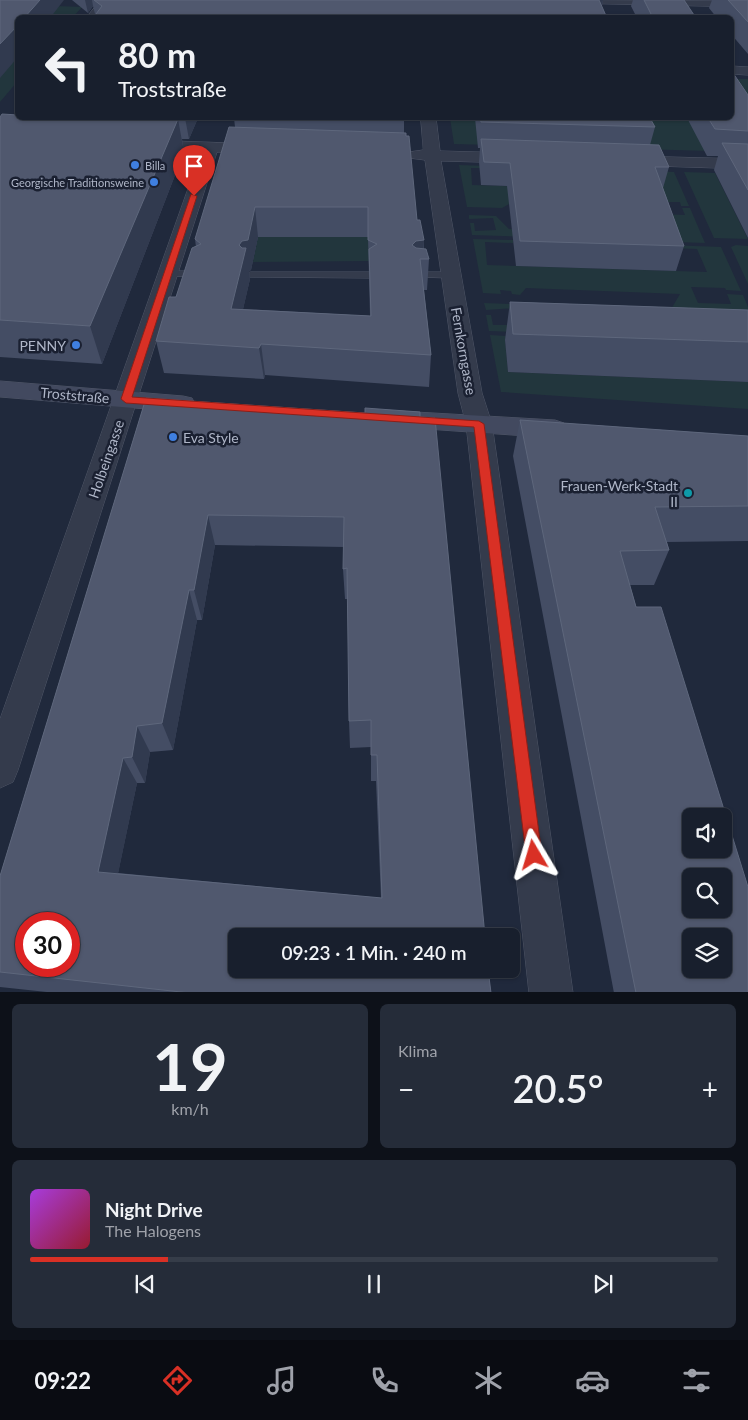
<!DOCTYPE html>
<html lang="de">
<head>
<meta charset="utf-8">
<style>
  :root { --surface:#181f2d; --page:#252c39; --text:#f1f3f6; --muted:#9fa2aa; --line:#363d49; --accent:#d93025 }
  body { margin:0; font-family:Lato,sans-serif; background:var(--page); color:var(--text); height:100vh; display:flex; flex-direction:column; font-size:19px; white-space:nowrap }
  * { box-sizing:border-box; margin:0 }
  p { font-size:16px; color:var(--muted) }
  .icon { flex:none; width:28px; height:28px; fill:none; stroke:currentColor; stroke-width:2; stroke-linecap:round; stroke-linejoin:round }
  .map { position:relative; height:992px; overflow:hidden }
  .drawer { display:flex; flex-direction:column; gap:12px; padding:12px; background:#0d1119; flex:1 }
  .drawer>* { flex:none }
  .top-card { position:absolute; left:15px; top:15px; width:719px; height:105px; border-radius:8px; box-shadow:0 1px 4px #0004,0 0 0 1px var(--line); background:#181f2d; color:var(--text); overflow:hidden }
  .controls { position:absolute; left:682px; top:808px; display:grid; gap:10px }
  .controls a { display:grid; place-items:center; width:50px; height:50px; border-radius:8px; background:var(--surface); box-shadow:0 1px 4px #0004,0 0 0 1px var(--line); font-size:25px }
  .speed { position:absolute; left:15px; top:912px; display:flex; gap:10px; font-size:25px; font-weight:700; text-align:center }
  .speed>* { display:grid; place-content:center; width:65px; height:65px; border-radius:50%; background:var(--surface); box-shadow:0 1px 4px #0004,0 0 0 1px var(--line); line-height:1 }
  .speed .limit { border:8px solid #d22; background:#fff; color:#111 }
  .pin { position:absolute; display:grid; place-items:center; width:42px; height:42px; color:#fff; margin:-51px -21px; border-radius:50% 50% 50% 0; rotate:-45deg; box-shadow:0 0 5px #0007 }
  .pin .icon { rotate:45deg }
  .me { position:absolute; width:55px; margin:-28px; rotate:353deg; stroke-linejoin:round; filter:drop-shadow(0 0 4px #0008) }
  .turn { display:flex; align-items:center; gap:18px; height:105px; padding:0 20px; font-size:22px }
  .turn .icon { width:65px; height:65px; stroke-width:2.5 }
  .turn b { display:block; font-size:35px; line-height:42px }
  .big { font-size:38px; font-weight:600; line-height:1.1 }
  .drawer .tile { flex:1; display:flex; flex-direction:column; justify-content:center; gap:8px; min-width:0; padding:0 18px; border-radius:8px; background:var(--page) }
  .drawer .dial { align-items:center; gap:0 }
  .dial b { font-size:65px; line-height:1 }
  .song { display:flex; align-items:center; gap:15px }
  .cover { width:60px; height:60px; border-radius:8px; background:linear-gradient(135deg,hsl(280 70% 55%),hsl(350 70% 35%)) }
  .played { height:5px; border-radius:2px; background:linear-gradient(90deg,var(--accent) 20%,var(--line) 20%) }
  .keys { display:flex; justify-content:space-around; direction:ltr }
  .heat { display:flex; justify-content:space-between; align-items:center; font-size:28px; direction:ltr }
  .drawer .tiles { flex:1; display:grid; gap:12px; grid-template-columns:1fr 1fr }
  .tile:last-child { grid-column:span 2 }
  .trip { position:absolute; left:228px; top:928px; width:292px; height:50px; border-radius:8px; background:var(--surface); box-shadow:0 1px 4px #0004,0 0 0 1px var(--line); font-weight:600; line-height:50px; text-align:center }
  .menu { display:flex; height:80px; justify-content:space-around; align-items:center; background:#0a0c12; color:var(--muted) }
  .menu .icon { width:35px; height:35px }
  .menu .selected { color:var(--accent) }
  .menu b { font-size:22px; color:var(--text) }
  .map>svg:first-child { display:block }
  .green { fill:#22363d }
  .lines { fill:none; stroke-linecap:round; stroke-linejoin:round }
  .lane-casing { stroke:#4f5667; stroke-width:1 }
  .street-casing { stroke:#4f5667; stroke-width:1 }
  .secondary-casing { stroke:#4f5667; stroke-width:1 }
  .lane { fill:#343b4c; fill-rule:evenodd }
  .street { fill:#343b4c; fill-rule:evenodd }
  .secondary { fill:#42495f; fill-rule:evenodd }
  .wall { fill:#444d64; fill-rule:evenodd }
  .shaded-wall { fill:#313a4f }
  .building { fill:#50586e; stroke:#5e677c; fill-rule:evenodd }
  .route { fill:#d93025; stroke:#8d1f18 }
  .shop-dot { fill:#3f7fe0; stroke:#1a2031; stroke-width:2 }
  .culture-dot { fill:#0f9aa8; stroke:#1a2031; stroke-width:2 }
  .labels { text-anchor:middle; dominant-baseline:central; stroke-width:5; stroke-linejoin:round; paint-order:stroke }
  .far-poi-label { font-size:11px; fill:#afb6c8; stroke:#1a2031; text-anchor:start }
  .poi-label { font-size:14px; fill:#afb6c8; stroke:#1a2031; text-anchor:end }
  .street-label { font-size:14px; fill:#afb6c8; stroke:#1a2031 }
</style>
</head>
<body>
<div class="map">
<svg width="748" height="993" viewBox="0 0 748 993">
  <rect width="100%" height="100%" fill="#20293c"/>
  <path class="green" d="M55,6L82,7L73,17L18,18L17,82L0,102V12Z
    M731,79H748V152L454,144L450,118H731Z
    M459,165L488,166V168H471L472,185L662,191L629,170L674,172L689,206H681L680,202H652L658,214L685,215L682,208H690L705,243L472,235L470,223H474L475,231L496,230L493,218L469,219V215L496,216L509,229L648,233L511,203L502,208L467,207Z
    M684,172L715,173L748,239L714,238Z
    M270,177L301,237H369V261L253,262Z
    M473,239L513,240V243L485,242L487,265L707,272L697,249L668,248L667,245L721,247L741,291L726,290L725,288L691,287L698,303L731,304L727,294L743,295L748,307V341L489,331L486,315H491L493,325H518L514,308L486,310L484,303L670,311L680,294L526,288L520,295L512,294L511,291L500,290L501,294L483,293Z
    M736,245L748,246V284L731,247Z
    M490,335L537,338L505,340L508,372L748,382V409L501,392Z"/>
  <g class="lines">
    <defs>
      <path id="lane" d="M168,271H199L205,274L199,277L164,276L162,274L164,272Z
        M251,272H369L375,275L369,278L247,277L245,275L247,273Z
        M419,272H451L457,275L451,278L415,277L413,275L415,273Z"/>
      <path id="street" d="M101,0H113L99,18H86Z
        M561,0L748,1V7L567,3Z
        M731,66L748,67V75L731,74Z
        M421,118H436L440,151L517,153L523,154L525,158L523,162L517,163L441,161L482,393L492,424L573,993H529L466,424L458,393L425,160L409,158L407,155L409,152L423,150Z
        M145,140L259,144L265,146L267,149L265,152L259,154L217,152L18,770L13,782L0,788V719L201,152L139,148L137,145L139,142Z
        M630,156L748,159V169L624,165L622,161L624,157Z"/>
      <path id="secondary" d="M0,381L183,396L192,398L195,404L192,410L183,412L0,397Z
        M398,411L555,420L564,423L568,429L564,435L555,438L398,427L389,425L386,419L389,413Z"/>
    </defs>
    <use href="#lane" class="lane-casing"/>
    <use href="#street" class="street-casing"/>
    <use href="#secondary" class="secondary-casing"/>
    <use href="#lane" class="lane"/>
    <use href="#street" class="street"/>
    <use href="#secondary" class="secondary"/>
  </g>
  <path class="wall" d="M72,0H603L602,6L95,14L93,6L88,13Z
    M633,0H644L696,18H637L631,6Z
    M712,0H748V54L731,34V18H717L709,8Z
    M748,95V238L714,170L718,156H707L687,118H731Z
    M0,117L18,118H198L189,139H182L184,152L102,364L0,357Z
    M234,118H404V133L417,220L424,240V249L429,259L427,290H424L431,355L429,387L265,375L264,379L164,373L156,341L176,297L196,247L195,239L235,127ZM258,237H368L370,316L243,309L250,279L249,271L251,270Z
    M475,118H650L655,127L650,145L669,167L663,188L684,246L676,271L516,266L507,186L481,185L479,162L480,148H478Z
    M510,302L748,310V382L508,372L505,340Z
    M146,398L420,417L491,993H56L0,987V876ZM215,545L344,547L343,569L345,599H348L349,721L350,748L371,747V781H376L381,898L118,873L137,783H145L150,752L173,750L197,620H202Z
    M520,420L748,436V541L667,542L669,550L654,585H630L748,993H614L513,456Z"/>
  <path class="shaded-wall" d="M40,0H64L50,18H24Z
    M85,0H92L93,6L88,13Z
    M593,0H603L602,6Z
    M18,25V57L0,78V44Z
    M185,118H198L189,139Z
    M178,119L184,152L102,364L90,326Z
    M255,207L258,237L251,270L249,271L250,279L236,340L231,309L239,245L242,241Z
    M424,240L423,259H420L412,245L416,241Z
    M261,344L265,375L264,379L259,348Z
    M208,515L215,545L202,620L194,590Z
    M189,590L197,620L173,750L162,723Z
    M137,726L150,752L145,783L132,757Z
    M123,758L137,783L114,893L98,872Z"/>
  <path class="building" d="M0,0H40L24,18H18V25L0,44Z
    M94,0H599L607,18H93L102,6Z
    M644,0H684L696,18H653Z
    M728,0H748V22Z
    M731,70L748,95V131L715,129L708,118H731Z
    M2,114L18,115V118H120L178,119L90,326L0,320V117Z
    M336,118H404L405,120Z
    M480,118H650L655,127L481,122Z
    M229,127L406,133V136H409L417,220H420L424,240L416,241L412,245L416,248L426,249L429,259H420L431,355L261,344L259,348L156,341L169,297H176L192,248L201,244L195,239ZM255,207H368V240L377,244L369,249L371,316L231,309L246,248H242L239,245L242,241L248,240Z
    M481,139L659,145L669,167H655L684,246L520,241L510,163L484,162Z
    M722,143L748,144V190Z
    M510,302L748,310V342L513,334Z
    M146,398L365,413V408L420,412V417L435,418L485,936H236V969H488L491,993H190L0,972V876ZM208,515L344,517L343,569L347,568L349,721L371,720V755H377L382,898L98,872L123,758L132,757L137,726L162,723L189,590H194ZM26,924H69V966H26Z
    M520,420L748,436V506L655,507L669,550L620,551L636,607H661L748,887V993H636ZM691,816H724V849H691ZM691,876H724V909H691ZM691,936H724V969H691Z"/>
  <path class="route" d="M191,194L197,196L132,397L479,421L484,424L542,855L540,861L534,863L528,861L526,855L474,427L126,403L121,399Z"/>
  <g class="shop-dot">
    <circle cx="135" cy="165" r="5"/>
    <circle cx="154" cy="182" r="5"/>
    <circle cx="76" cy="345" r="5"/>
    <circle cx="173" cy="437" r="5"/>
  </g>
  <circle class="culture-dot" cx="688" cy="493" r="5"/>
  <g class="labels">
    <g class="far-poi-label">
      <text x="145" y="165">Billa</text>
      <text x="144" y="182" text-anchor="end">Georgische Traditionsweine</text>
    </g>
    <g class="poi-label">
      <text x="66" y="345">PENNY</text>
      <text x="183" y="437" text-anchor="start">Eva Style</text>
      <text x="678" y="485">Frauen-Werk-Stadt<tspan x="678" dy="16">II</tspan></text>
    </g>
    <g class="street-label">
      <text transform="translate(464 351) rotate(80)">Fernkorngasse</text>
      <text transform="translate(75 395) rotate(5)">Troststraße</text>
      <text transform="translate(106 459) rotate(-71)">Holbeingasse</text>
    </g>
  </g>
</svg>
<div class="controls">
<a><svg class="icon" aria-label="sound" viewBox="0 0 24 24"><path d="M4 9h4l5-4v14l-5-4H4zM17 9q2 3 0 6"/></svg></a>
<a><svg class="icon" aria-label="search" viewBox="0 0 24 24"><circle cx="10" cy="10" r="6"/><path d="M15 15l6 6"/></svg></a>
<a><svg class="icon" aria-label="layers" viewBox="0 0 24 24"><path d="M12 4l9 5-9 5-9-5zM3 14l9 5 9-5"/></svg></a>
</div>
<div class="speed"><div class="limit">30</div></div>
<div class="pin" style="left:194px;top:196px;background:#d93025"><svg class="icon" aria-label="arrive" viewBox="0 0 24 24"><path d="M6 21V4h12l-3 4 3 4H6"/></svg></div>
<svg class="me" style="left:534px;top:855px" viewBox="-20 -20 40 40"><path d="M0-17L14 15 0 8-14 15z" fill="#d93025" stroke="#fff" stroke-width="4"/></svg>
<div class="trip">09:23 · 1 Min. · 240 m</div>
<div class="top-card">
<div class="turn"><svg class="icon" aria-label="left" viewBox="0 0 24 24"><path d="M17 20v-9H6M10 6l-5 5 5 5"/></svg><div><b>80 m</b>Troststraße</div></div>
</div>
</div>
<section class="drawer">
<div class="tiles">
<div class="tile dial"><b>19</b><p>km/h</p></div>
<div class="tile"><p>Klima</p>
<div class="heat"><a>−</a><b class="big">20.5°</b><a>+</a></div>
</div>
<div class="tile">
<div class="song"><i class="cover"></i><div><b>Night Drive</b><p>The Halogens</p></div></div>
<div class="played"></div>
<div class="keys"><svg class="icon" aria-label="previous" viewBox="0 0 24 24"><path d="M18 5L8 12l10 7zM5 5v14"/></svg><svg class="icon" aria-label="pause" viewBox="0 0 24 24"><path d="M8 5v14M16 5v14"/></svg><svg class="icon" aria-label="next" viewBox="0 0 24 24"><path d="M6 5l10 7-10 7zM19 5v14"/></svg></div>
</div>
</div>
</section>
<nav class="menu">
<b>09:22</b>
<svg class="icon selected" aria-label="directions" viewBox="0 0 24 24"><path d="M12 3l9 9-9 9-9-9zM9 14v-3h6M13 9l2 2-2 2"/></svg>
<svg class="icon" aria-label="music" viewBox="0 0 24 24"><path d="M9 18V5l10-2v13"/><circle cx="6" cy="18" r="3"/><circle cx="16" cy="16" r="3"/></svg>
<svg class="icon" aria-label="phone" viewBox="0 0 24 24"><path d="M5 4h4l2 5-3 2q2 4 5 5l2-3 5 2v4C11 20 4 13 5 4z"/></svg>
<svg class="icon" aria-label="climate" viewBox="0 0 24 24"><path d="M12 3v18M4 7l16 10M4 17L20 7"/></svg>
<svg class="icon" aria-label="car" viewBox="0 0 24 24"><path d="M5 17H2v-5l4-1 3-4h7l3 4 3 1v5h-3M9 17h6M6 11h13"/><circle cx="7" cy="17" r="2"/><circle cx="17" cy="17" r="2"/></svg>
<svg class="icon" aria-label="filters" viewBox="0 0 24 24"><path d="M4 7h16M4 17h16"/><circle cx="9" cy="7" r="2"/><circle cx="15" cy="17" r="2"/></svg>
</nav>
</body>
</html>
